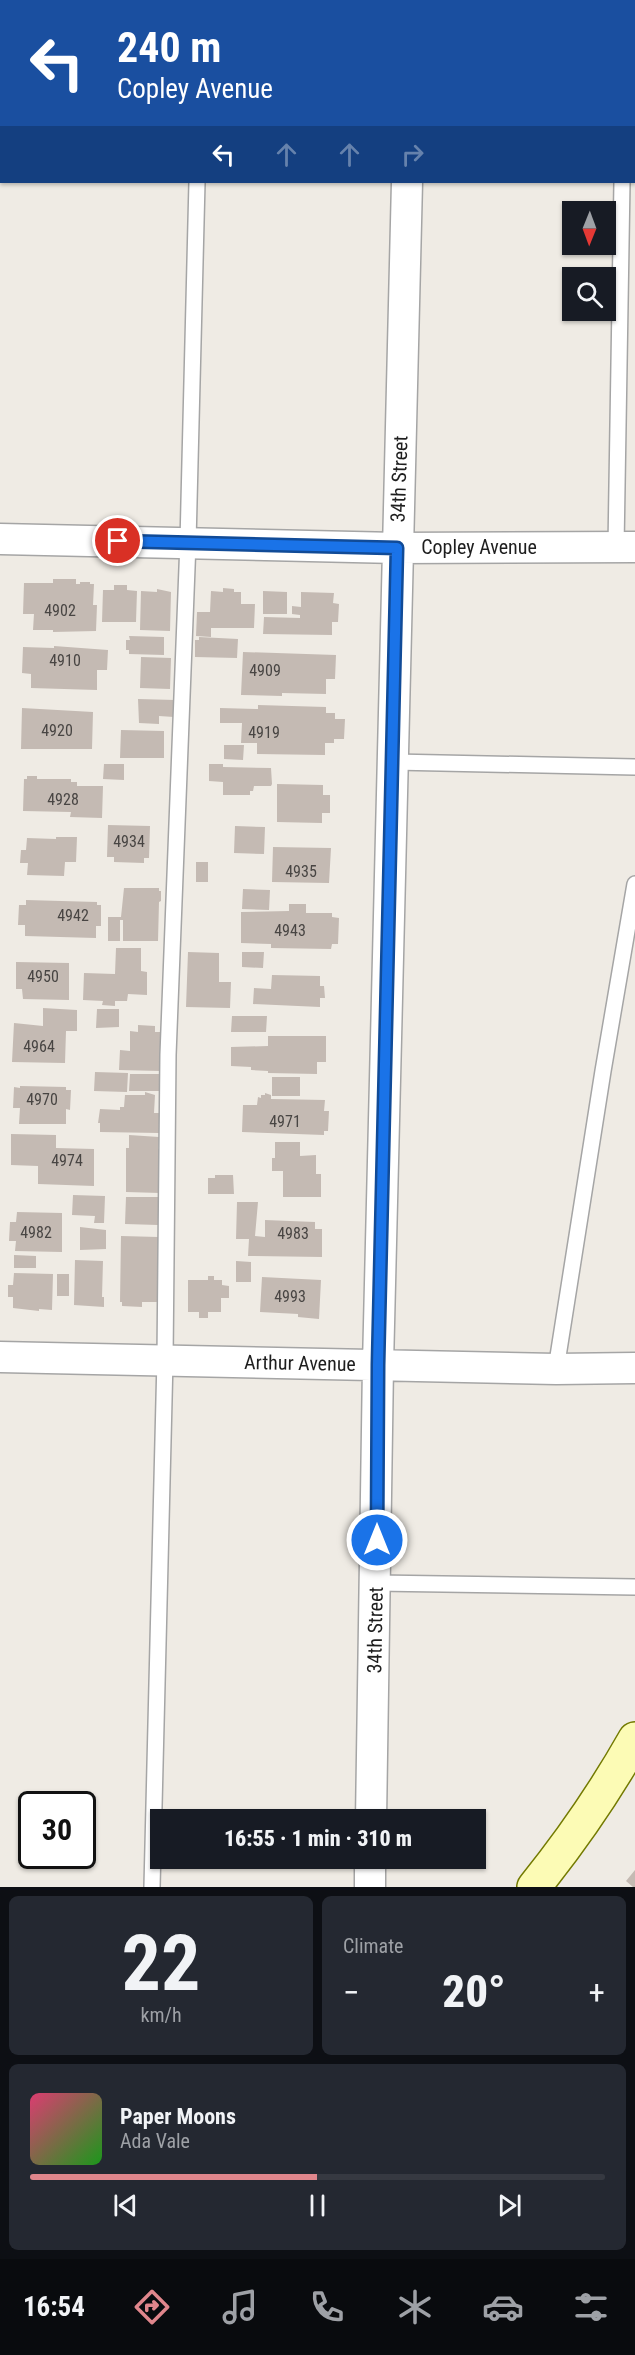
<!DOCTYPE html>
<html lang="en">
<head>
<meta charset="utf-8">
<style>
  :root { --surface:#171b24; --page:#242831; --text:#f1f3f6; --muted:#9ea1a6; --line:#363941; --accent:#e0868c }
  body { margin:0; font-family:"Roboto Condensed",sans-serif; background:var(--page); color:var(--text); height:100vh; display:flex; flex-direction:column; font-size:22px; white-space:nowrap }
  * { box-sizing:border-box; margin:0 }
  p { font-size:20px; color:var(--muted) }
  .icon { flex:none; width:33px; height:33px; fill:none; stroke:currentColor; stroke-width:2; stroke-linecap:round; stroke-linejoin:round }
  .map { position:relative; height:1887px; overflow:hidden }
  .panel { display:flex; flex-direction:column; gap:9px; padding:9px; background:#0d0f14; flex:1 }
  .panel>* { flex:none }
  .banner { position:absolute; left:0px; top:0px; width:636px; height:183px; box-shadow:0 2px 4px #0004; background:#1a4fa0; color:#fff; overflow:hidden }
  .needle { width:39px; rotate:181deg }
  .tools { position:absolute; left:562px; top:201px; display:grid; gap:12px }
  .tools a { display:grid; place-items:center; width:54px; height:54px; border-radius:0px; background:var(--surface); box-shadow:0 2px 4px #0004; font-size:30px }
  .speed { position:absolute; left:18px; top:1791px; display:flex; gap:12px; font-size:30px; font-weight:700; text-align:center }
  .speed>* { display:grid; place-content:center; width:78px; height:78px; border-radius:50%; background:var(--surface); box-shadow:0 2px 4px #0004; line-height:1 }
  .speed .limit { border:3px solid #111; border-radius:9px; background:#fff; color:#111 }
  .pin { position:absolute; display:grid; place-items:center; width:51px; height:51px; color:#fff; margin:-26px; border:3px solid #fff; border-radius:50%; box-shadow:0 2px 6px #0007 }
  .me { position:absolute; width:66px; margin:-33px; rotate:0deg; stroke-linejoin:round; filter:drop-shadow(0 0 4px #0008) }
  .turn { display:flex; align-items:center; gap:21px; height:126px; padding:0 18px; font-size:27px }
  .turn .icon { width:78px; height:78px; stroke-width:2.5 }
  .turn b { display:block; font-size:42px; line-height:51px }
  .lanes { display:flex; align-items:center; height:57px; padding:0 18px; background:#0003; justify-content:center; gap:30px; direction:ltr }
  .lanes .off { opacity:.35 }
  .big { font-size:45px; font-weight:800; line-height:1.1 }
  .panel .tile { flex:1; display:flex; flex-direction:column; justify-content:center; gap:9px; min-width:0; padding:0 21px; border-radius:9px; background:var(--page) }
  .panel .dial { align-items:center; gap:0 }
  .dial b { font-size:78px; line-height:1 }
  .song { display:flex; align-items:center; gap:18px }
  .cover { width:72px; height:72px; border-radius:9px; background:linear-gradient(135deg,hsl(340 70% 55%),hsl(120 70% 35%)) }
  .played { height:6px; border-radius:3px; background:linear-gradient(90deg,var(--accent) 50%,var(--line) 50%) }
  .keys { display:flex; justify-content:space-around; direction:ltr }
  .heat { display:flex; justify-content:space-between; align-items:center; font-size:33px; direction:ltr }
  .panel .tiles { flex:1; display:grid; gap:9px; grid-template-columns:1fr 1fr }
  .tile:last-child { grid-column:span 2 }
  .trip { position:absolute; left:150px; top:1809px; width:336px; height:60px; border-radius:0px; background:var(--surface); box-shadow:0 2px 4px #0004; font-weight:800; line-height:60px; text-align:center }
  .tabs { display:flex; height:96px; justify-content:space-around; align-items:center; background:#090b0e; color:var(--muted) }
  .tabs .icon { width:42px; height:42px }
  .tabs .selected { color:var(--accent) }
  .tabs b { font-size:27px; color:var(--text) }
  .map>svg:first-child { display:block }
  .building { fill:#c4bab3 }
  .lines { fill:none; stroke-linecap:round; stroke-linejoin:round }
  .lane-casing { stroke:#a5a5a5; stroke-width:18 }
  .street-casing { stroke:#a5a5a5; stroke-width:33 }
  .secondary-casing { stroke:#737a01; stroke-width:36 }
  .lane { stroke:#fff; stroke-width:15 }
  .street { stroke:#fff; stroke-width:30 }
  .secondary { stroke:#fcfbb5; stroke-width:33 }
  .route-casing { stroke:#114b97; stroke-width:15 }
  .route { stroke:#1a73e8; stroke-width:10 }
  .labels { text-anchor:middle; dominant-baseline:central; stroke-width:4.5; stroke-linejoin:round; paint-order:stroke }
  .number-label { font-size:16px; fill:#484543 }
  .street-label { font-size:20px; fill:#1e1e1e; stroke:#fff }
</style>
</head>
<body>
<div class="map">
<svg width="635" height="1887" viewBox="0 0 635 1887">
  <rect width="100%" height="100%" fill="#efebe4"/>
  <path class="building" d="M53,579H76V584H80V582H90V584H94L93,605H97L96,631L53,632V630H33L34,614H23L24,583H53Z
    M114,585H127V590L137,591L136,622H102L103,590H114Z
    M223,588L234,589V592H241V604H255L254,628H211V637L196,636L197,612H210L211,591L223,592Z
    M157,589L171,592L170,631L140,630L141,591L157,592Z
    M263,591L287,592V614H263Z
    M301,592L334,593L333,603L339,604L338,622H332V635L263,634L264,617L300,618V615L292,614V606L301,607Z
    M129,636L164,637V655L129,654V650H126V640H130Z
    M199,637L238,639L237,658L195,657V640H199Z
    M54,646L108,650L107,670H97V690L31,688V674L22,673L23,647L54,648Z
    M243,652L336,655L335,679H326V694L282,693V696L241,695Z
    M141,657L171,658L170,689L140,688Z
    M138,699L175,700L174,717L159,716V724L139,723Z
    M258,705L326,707V713H335V719H345L344,739H334V743H325V755L257,754V743H241L242,723H220V708L258,709Z
    M22,708L93,712L92,749H21Z
    M121,730L164,731V758H120Z
    M224,745H244L243,760L224,759Z
    M104,764H124V780L103,779Z
    M209,764H223V767L271,768L272,784L271,786H254L253,791H250V795H223V782L209,781Z
    M27,776H37V779H71V782H77V786H103L102,818L70,817L71,812L23,811L24,779H27Z
    M277,784L323,785V795H330V813H322V823L277,822Z
    M108,825L150,826L149,858H144V863L114,862V857H107Z
    M235,826L265,827L264,854L234,853Z
    M56,837H77L76,862H65L64,876L27,875L28,863H20L21,850H26L27,838L56,839Z
    M273,847L331,848L329,883L272,882Z
    M196,862H208V882H196Z
    M124,888H159V891H161V901L159,902L158,941H123V920H120V941H108V917H121Z
    M243,889L270,890L269,910L242,909Z
    M26,900L97,902V905H101V926H96V938L25,936V925H18L19,905H26Z
    M289,904H306V913H332V917L339,918L338,944H332L331,949L271,948V944L241,943V912L289,911Z
    M116,948H141V971L147,972V995L128,994L127,1001H115V1006L102,1005L103,1001L83,1000L84,973L115,974Z
    M188,952L219,953V982H231L230,1008L186,1007Z
    M242,952H264L263,968L242,967Z
    M16,962L69,963V1000L23,999L22,989H16Z
    M272,975L320,976V986H324L325,998H320V1007L253,1004L254,988L271,989Z
    M43,1008L77,1010V1031H66L65,1063L12,1062L14,1023L43,1026Z
    M97,1009H119V1027L96,1028Z
    M232,1016H267L266,1032H231Z
    M138,1025L155,1026V1032H162L161,1071L119,1070L120,1050L130,1051V1031L138,1032Z
    M268,1036H326V1062H317V1074L268,1073V1071L251,1070V1067L231,1066V1047L268,1046Z
    M95,1072L128,1073L127,1092L94,1091Z
    M130,1074H161V1091H129Z
    M272,1077H300V1096H272Z
    M20,1086L66,1087V1090H71L70,1110L66,1109V1124H19L20,1108H13L14,1087L20,1088Z
    M145,1092L155,1095L154,1113H160L159,1133L100,1132V1123H98L100,1109L120,1110V1107H124L125,1095H145Z
    M265,1093L271,1095V1099L325,1100L324,1111H329L328,1131H324V1135L242,1132L243,1105H257L258,1097L261,1098V1095H265Z
    M11,1134L56,1135V1148L94,1149V1186L38,1184V1166L11,1165Z
    M129,1135L159,1137L158,1149H161L160,1193L126,1192V1148H129Z
    M275,1142H300V1156L316,1155V1174H321V1197H283V1171H272V1158H275Z
    M215,1175H233L234,1194H208V1178H215Z
    M73,1195L105,1196L104,1223H94L95,1216L72,1215Z
    M126,1197H158V1225L125,1224Z
    M237,1202H258L255,1236L265,1237V1220L315,1222V1229H322V1257L248,1256L249,1239H236Z
    M17,1212L62,1213V1252L15,1251L16,1241H9L10,1222H16Z
    M80,1227L106,1230V1249L80,1250Z
    M121,1236L158,1237L157,1302H142V1307L122,1306V1302H120Z
    M14,1255L36,1256V1268H14Z
    M75,1260L103,1261L102,1297H104V1307L74,1305Z
    M236,1261L251,1262V1282H236Z
    M14,1273L53,1274L52,1310L39,1309V1311L13,1308V1297H8V1285H13Z
    M57,1274H69V1296H57Z
    M208,1276H214V1280H222V1285L229,1286V1298H221V1312H208V1318H199V1312H188V1280H208Z
    M262,1277L321,1280L319,1319L298,1317V1314L260,1312Z
    M635,1870V1887H633L626,1881Z"/>
  <g class="lines">
    <defs>
      <path id="lane" d="M203,2V0
        M625,2V0
        M616,547L622,182
        M394,762L635,767
        M556,1369L603,1071L635,884
        M376,1583L635,1587
        M152,1887L165,1359L168,1055L188,542L197,182"/>
      <path id="street" d="M412,2V0
        M0,539L397,548L635,547
        M0,1357L556,1369L635,1368
        M371,1820L378,1365L407,182
        M370,1887V1858"/>
      <path id="secondary" d="M534,1887C572,1840 605,1792 635,1739"/>
    </defs>
    <use href="#lane" class="lane-casing"/>
    <use href="#street" class="street-casing"/>
    <use href="#secondary" class="secondary-casing"/>
    <use href="#lane" class="lane"/>
    <use href="#street" class="street"/>
    <use href="#secondary" class="secondary"/>
  </g>
  <g class="lines">
    <defs>
      <path id="route" d="M118,541L397,548L378,1365L377,1540"/>
    </defs>
    <use href="#route" class="route-casing"/>
    <use href="#route" class="route"/>
  </g>
  <g class="labels">
    <g class="number-label">
      <text x="60" y="610">4902</text>
      <text x="65" y="660">4910</text>
      <text x="265" y="670">4909</text>
      <text x="57" y="730">4920</text>
      <text x="264" y="732">4919</text>
      <text x="63" y="799">4928</text>
      <text x="129" y="841">4934</text>
      <text x="301" y="871">4935</text>
      <text x="73" y="915">4942</text>
      <text x="290" y="930">4943</text>
      <text x="43" y="976">4950</text>
      <text x="39" y="1046">4964</text>
      <text x="42" y="1099">4970</text>
      <text x="285" y="1121">4971</text>
      <text x="67" y="1160">4974</text>
      <text x="36" y="1232">4982</text>
      <text x="293" y="1233">4983</text>
      <text x="290" y="1296">4993</text>
    </g>
    <g class="street-label">
      <text transform="translate(399 479) rotate(-88)">34th Street</text>
      <text x="479" y="547">Copley Avenue</text>
      <text transform="translate(300 1363) rotate(1)">Arthur Avenue</text>
      <text transform="translate(375 1630) rotate(-89)">34th Street</text>
    </g>
  </g>
</svg>
<div class="tools">
<a><svg class="needle" viewBox="-14 -14 28 28"><path d="M0-13l5 13h-10z" fill="#e53935"/><path d="M0 13l5-13h-10z" fill="#9ea1a6"/></svg></a>
<a><svg class="icon" aria-label="search" viewBox="0 0 24 24"><circle cx="10" cy="10" r="6"/><path d="M15 15l6 6"/></svg></a>
</div>
<div class="speed"><div class="limit">30</div></div>
<div class="pin" style="left:118px;top:541px;background:#d93025"><svg class="icon" aria-label="arrive" viewBox="0 0 24 24"><path d="M6 21V4h12l-3 4 3 4H6"/></svg></div>
<svg class="me" style="left:377px;top:1540px" viewBox="-20 -20 40 40"><circle r="17" fill="#1a73e8" stroke="#fff" stroke-width="3"/><path d="M0-11L8 9 0 5-8 9z" fill="#fff"/></svg>
<div class="trip">16:55 · 1 min · 310 m</div>
<div class="banner">
<div class="turn"><svg class="icon" aria-label="left" viewBox="0 0 24 24"><path d="M17 20v-9H6M10 6l-5 5 5 5"/></svg><div><b>240 m</b>Copley Avenue</div></div>
<div class="lanes"><svg class="icon" aria-label="left" viewBox="0 0 24 24"><path d="M17 20v-9H6M10 6l-5 5 5 5"/></svg><svg class="icon off" aria-label="ahead" viewBox="0 0 24 24"><path d="M12 20V5M6 11l6-6 6 6"/></svg><svg class="icon off" aria-label="ahead" viewBox="0 0 24 24"><path d="M12 20V5M6 11l6-6 6 6"/></svg><svg class="icon off" aria-label="right" viewBox="0 0 24 24"><path d="M7 20v-9h11M14 6l5 5-5 5"/></svg></div>
</div>
</div>
<section class="panel">
<div class="tiles">
<div class="tile dial"><b>22</b><p>km/h</p></div>
<div class="tile"><p>Climate</p>
<div class="heat"><a>−</a><b class="big">20°</b><a>+</a></div>
</div>
<div class="tile">
<div class="song"><i class="cover"></i><div><b>Paper Moons</b><p>Ada Vale</p></div></div>
<div class="played"></div>
<div class="keys"><svg class="icon" aria-label="previous" viewBox="0 0 24 24"><path d="M18 5L8 12l10 7zM5 5v14"/></svg><svg class="icon" aria-label="pause" viewBox="0 0 24 24"><path d="M8 5v14M16 5v14"/></svg><svg class="icon" aria-label="next" viewBox="0 0 24 24"><path d="M6 5l10 7-10 7zM19 5v14"/></svg></div>
</div>
</div>
</section>
<nav class="tabs">
<b>16:54</b>
<svg class="icon selected" aria-label="directions" viewBox="0 0 24 24"><path d="M12 3l9 9-9 9-9-9zM9 14v-3h6M13 9l2 2-2 2"/></svg>
<svg class="icon" aria-label="music" viewBox="0 0 24 24"><path d="M9 18V5l10-2v13"/><circle cx="6" cy="18" r="3"/><circle cx="16" cy="16" r="3"/></svg>
<svg class="icon" aria-label="phone" viewBox="0 0 24 24"><path d="M5 4h4l2 5-3 2q2 4 5 5l2-3 5 2v4C11 20 4 13 5 4z"/></svg>
<svg class="icon" aria-label="climate" viewBox="0 0 24 24"><path d="M12 3v18M4 7l16 10M4 17L20 7"/></svg>
<svg class="icon" aria-label="car" viewBox="0 0 24 24"><path d="M5 17H2v-5l4-1 3-4h7l3 4 3 1v5h-3M9 17h6M6 11h13"/><circle cx="7" cy="17" r="2"/><circle cx="17" cy="17" r="2"/></svg>
<svg class="icon" aria-label="filters" viewBox="0 0 24 24"><path d="M4 7h16M4 17h16"/><circle cx="9" cy="7" r="2"/><circle cx="15" cy="17" r="2"/></svg>
</nav>
</body>
</html>
